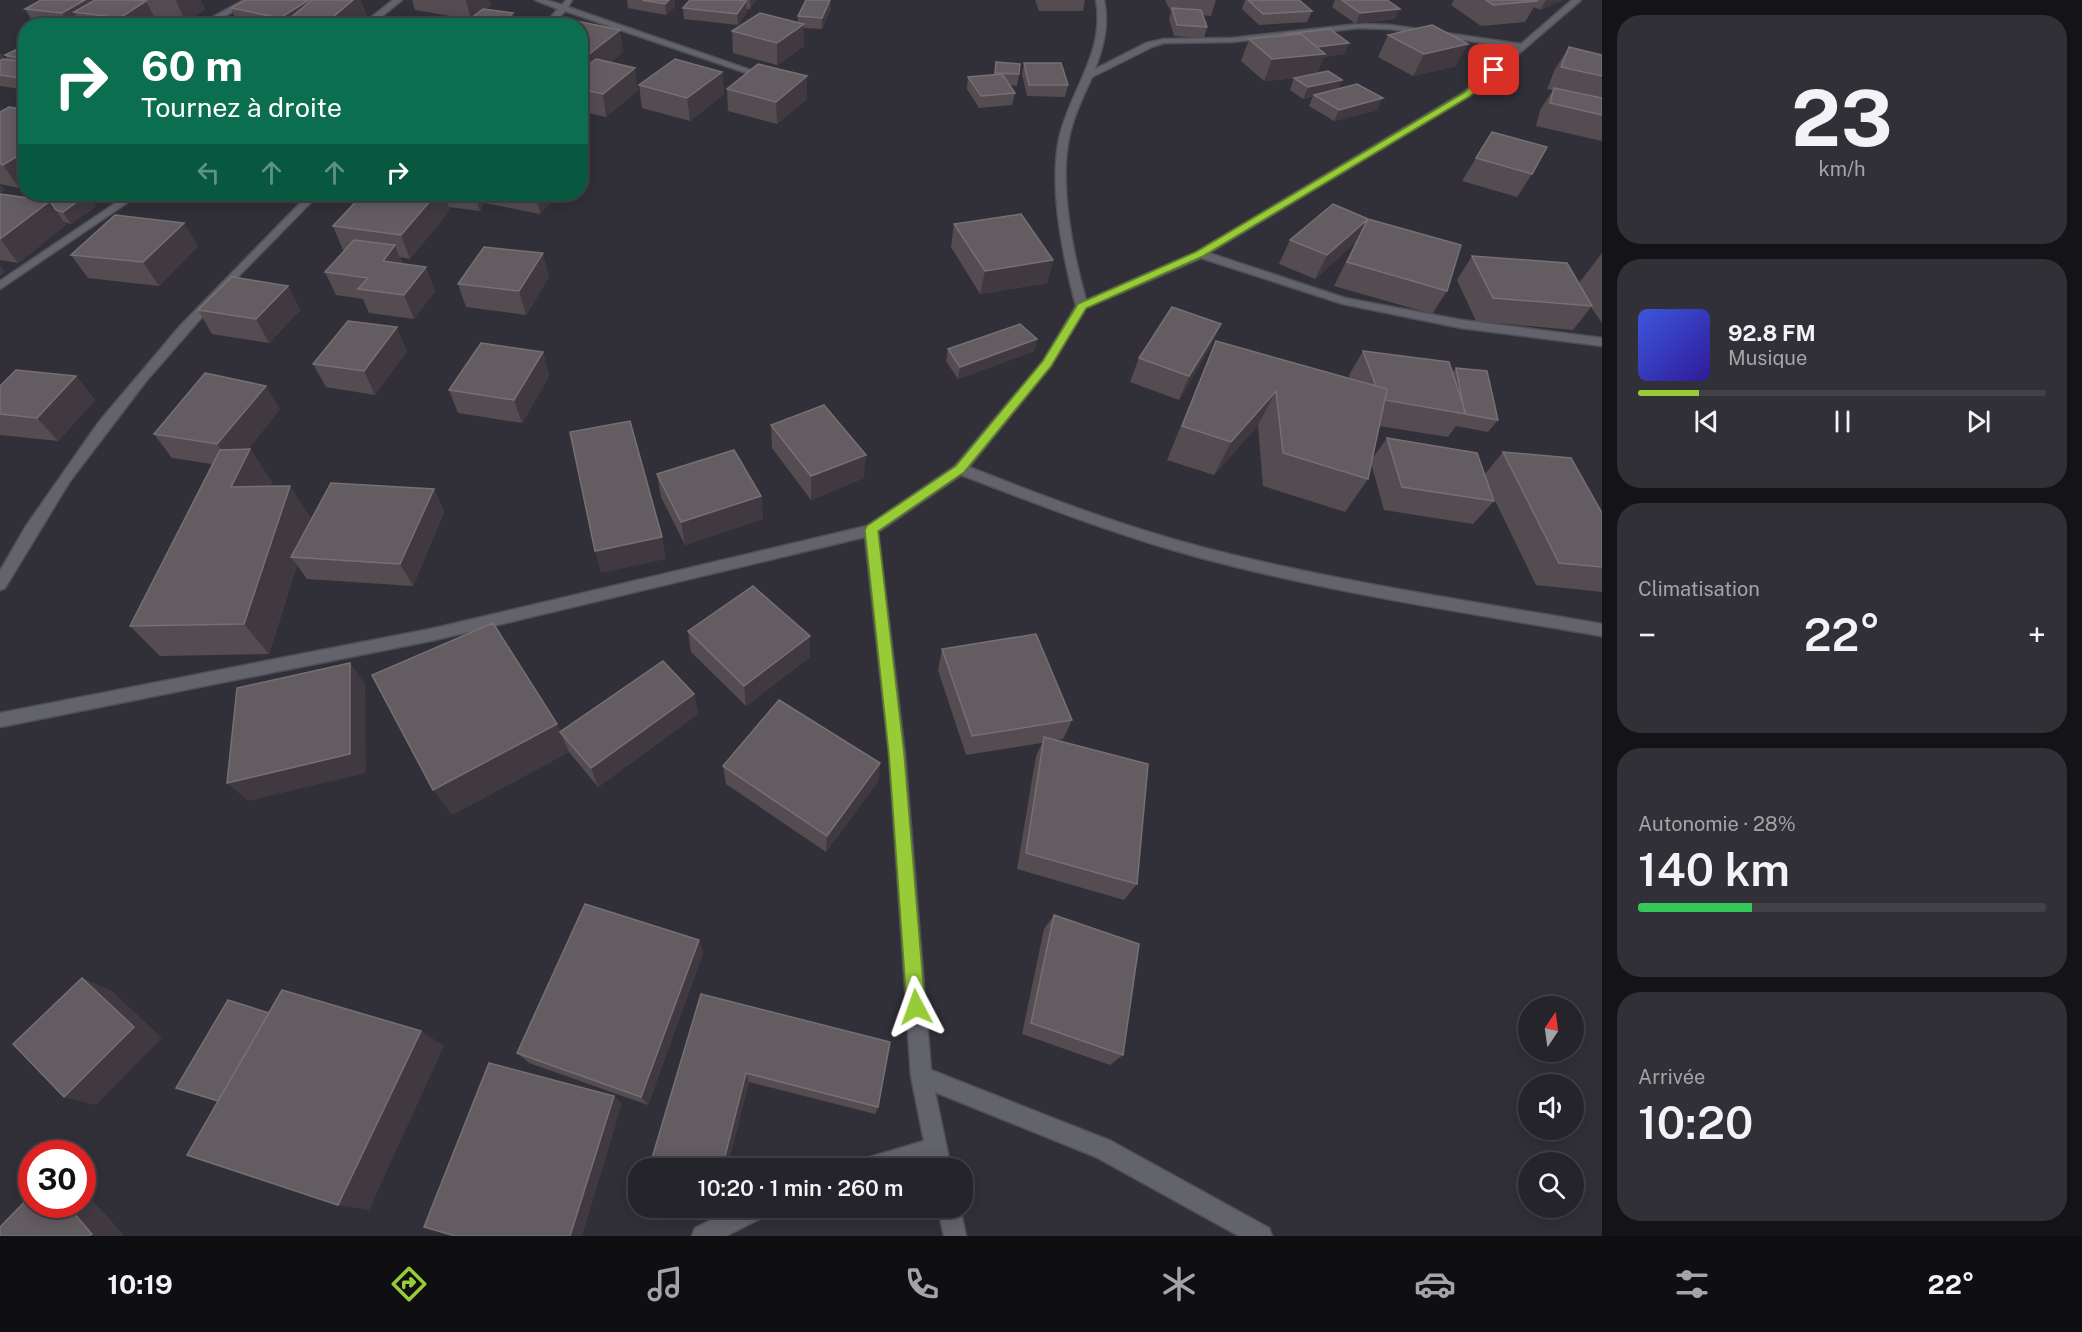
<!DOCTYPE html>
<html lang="fr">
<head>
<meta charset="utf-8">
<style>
  :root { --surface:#25242a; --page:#313036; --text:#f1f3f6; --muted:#a3a4a8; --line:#424147; --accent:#97cc38 }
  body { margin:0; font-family:"Public Sans",sans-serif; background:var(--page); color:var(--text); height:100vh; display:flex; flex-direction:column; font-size:22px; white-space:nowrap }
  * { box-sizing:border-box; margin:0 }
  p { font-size:20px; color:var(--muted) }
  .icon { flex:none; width:33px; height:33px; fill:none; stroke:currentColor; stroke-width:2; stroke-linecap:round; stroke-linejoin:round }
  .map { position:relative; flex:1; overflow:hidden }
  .sheet { display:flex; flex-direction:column; gap:15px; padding:15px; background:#141417; width:480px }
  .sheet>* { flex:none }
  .banner { position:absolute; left:18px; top:18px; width:570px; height:183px; border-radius:24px; box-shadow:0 3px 15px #0003,0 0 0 2px var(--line); background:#0b6e4f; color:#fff; overflow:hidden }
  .needle { width:39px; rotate:13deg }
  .fabs { position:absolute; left:1518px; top:996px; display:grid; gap:12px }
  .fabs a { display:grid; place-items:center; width:66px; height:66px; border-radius:50%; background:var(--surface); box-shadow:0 3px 15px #0003,0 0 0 2px var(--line); font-size:30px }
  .speed { position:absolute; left:18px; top:1140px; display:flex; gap:12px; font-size:30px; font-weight:700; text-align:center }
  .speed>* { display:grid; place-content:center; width:78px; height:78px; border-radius:50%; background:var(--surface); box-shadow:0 3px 15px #0003,0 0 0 2px var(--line); line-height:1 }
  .speed .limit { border:9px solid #d22; background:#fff; color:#111 }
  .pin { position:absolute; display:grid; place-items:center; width:51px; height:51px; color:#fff; margin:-26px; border-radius:12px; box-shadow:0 3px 9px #0006 }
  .me { position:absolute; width:66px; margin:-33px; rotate:356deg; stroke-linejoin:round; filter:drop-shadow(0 0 4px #0008) }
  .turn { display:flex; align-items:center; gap:21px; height:126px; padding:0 24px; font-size:27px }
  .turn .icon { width:78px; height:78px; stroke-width:2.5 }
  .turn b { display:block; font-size:42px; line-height:51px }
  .lanes { display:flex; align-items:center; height:57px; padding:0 24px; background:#0003; justify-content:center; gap:30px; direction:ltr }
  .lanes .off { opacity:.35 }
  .big { font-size:45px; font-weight:600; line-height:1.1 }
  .sheet .tile { flex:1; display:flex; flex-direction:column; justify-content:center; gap:9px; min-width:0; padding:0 21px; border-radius:24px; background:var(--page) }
  .sheet .dial { align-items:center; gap:0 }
  .dial b { font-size:78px; line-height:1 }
  .song { display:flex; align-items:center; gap:18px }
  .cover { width:72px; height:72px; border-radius:9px; background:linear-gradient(135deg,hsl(230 70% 55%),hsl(250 70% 35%)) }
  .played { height:6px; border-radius:3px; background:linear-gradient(90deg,var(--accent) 15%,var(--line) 15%) }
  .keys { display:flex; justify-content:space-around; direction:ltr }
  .heat { display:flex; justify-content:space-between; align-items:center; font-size:33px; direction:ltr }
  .charge { height:9px; border-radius:4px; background:linear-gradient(90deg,#34c759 28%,var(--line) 0) }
  .trip { position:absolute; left:628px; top:1158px; width:345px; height:60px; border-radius:24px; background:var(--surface); box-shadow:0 3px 15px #0003,0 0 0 2px var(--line); font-weight:600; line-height:60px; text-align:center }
  .tabs { display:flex; height:96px; justify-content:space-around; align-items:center; background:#0f0e11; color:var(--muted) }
  .tabs .icon { width:42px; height:42px }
  .tabs .current { color:var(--accent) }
  .tabs b { font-size:27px; color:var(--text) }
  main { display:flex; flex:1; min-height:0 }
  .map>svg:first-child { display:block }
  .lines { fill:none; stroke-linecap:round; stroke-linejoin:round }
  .minor-casing { stroke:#504f56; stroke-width:3 }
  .minor { fill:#63636c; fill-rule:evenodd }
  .wall { fill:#544c51 }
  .shaded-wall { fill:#403a40 }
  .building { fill:#635c61; stroke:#767075; stroke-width:1.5 }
  .route { fill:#97cc38; stroke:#628524; stroke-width:1.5 }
</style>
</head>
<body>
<main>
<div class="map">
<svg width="1602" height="1236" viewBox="0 0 1602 1236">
  <rect width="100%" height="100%" fill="#313038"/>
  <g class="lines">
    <defs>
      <path id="minor" d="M244,0H254L207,26H196Z
        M393,0H402L370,26H360Z
        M535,0H546L562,5L566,0H572L568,7L771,77L764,79L565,11L552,26H543L558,9Z
        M1096,0H1104C1109,25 1104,45 1095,69L1146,43L1164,39L1232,38L1359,24L1390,25L1521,44L1572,0H1581L1470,96L1209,253L1345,298L1461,320L1602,338V346L1461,328L1343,304L1201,258L1086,308L1051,366L969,467C1045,497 1122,526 1201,547C1332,581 1468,601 1602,624V636C1468,613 1333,593 1201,558C1119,536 1040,505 961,475L878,532L905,754L931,1070L1111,1141L1269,1228L1272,1236H1239L1096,1157L935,1092L951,1168H929L928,1161L902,1168H857L860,1160L924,1141L911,1076L889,754L865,537L435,640L0,727V713L435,628L867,526L955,466L1043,361L1076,306C1063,257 1049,189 1059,139C1070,90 1106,52 1096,0ZM1359,28L1390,29L1516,48L1464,92L1196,252L1086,300C1073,254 1059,186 1069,138C1073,117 1083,97 1092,77L1152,47L1164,43L1232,42Z
        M129,194H140L0,289V281Z
        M309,194H319L230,285L147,380L70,481L5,588L0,590V571L26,526L98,423L180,326Z
        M735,1208H768L765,1216L726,1236H692L695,1228Z
        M938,1208H960L966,1236H944Z"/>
    </defs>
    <use href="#minor" class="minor-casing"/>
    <use href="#minor" class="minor"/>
  </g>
  <path class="wall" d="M41,0H200L205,9L186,22L156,19L157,22L152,26H35L25,9Z
    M412,0H489L491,6L486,9L513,13L516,24L514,26H461L469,19L415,10Z
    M627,0H675V7L666,15L628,8Z
    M690,0H756L750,9H747V12L738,25L684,19L683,8Z
    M1035,0H1085L1083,11H1039Z
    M1165,0H1216L1211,16L1203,15L1207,27L1204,38L1174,36L1169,19L1171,12Z
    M1245,0H1299L1312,11L1307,22L1259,25L1242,9Z
    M1335,0H1387L1400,9L1394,19L1356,24L1332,7Z
    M1454,0H1563L1540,10L1534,7L1525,22L1481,26L1451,5Z
    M231,8L367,16L356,26H227L238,25Z
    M831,9L822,29L804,28V46L777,65L733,53L732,31L798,23V16Z
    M580,26L623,52L610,63L638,90L606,117L580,111Z
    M1287,34L1349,43L1344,54L1324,57L1317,73L1342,80L1338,89L1377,110L1334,121L1309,106L1313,96L1303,99L1290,90L1294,78H1297L1264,81L1241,61L1249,39L1287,35Z
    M1388,35L1456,66L1413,76L1378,57Z
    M26,45V90L0,86V53L4,59L8,60L5,55Z
    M1569,47L1602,55V141L1536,126L1540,110L1553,90L1547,89L1555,69Z
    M996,62L1019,74L1017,86L1009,85L1015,93L1012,105L979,108L967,89L968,77L994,75Z
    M1024,63L1068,85L1065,97L1027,96L1022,74Z
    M722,72L724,94L690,121L642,108L639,85Z
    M727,89L807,99L777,124L728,111Z
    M0,112L19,188L0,184Z
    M1492,132L1532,174L1517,197L1462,181Z
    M0,194L42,200L96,206L71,224L64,222L66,225L18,263L0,260Z
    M363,194H558L540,214L484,203L480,211L448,207L450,210L410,259L400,257L402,263L435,291L414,319L369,313L363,299L336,295L325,272L345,250H343L333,226Z
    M1333,204L1447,291L1432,314L1334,286L1356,242L1315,279L1279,264L1290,240Z
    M954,224L1053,260L1047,283L980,294L951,247Z
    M198,246L159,286L88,278L71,255Z
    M1602,253V323L1591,307L1573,330L1476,321L1457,280L1472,256L1579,283Z
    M549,277L526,315L466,307L458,284Z
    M288,286L300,310L269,343L212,334L198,310Z
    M1221,324L1210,347L1179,400L1130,382L1139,358Z
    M1037,339L1034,351L958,379L946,361L948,349Z
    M1216,341L1350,379L1349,375L1363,351L1452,373L1456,368L1498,420L1488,432L1456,426L1448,437L1379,426L1372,459L1387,438L1485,474L1503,452L1602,513V592L1536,585L1489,488L1494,501L1473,524L1384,510L1371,463L1368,479L1345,512L1263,486L1258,425L1214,475L1167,460L1202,374Z
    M407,351L375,395L326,387L313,364Z
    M543,352L549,376L522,423L458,413L449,390Z
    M76,376L95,400L58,441L0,435V386Z
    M280,409L248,449H250L272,483L270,486L311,518L309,522L434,489L444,512L413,586L307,579L297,565L269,654L160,656L130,626L212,464L172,458L154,434Z
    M771,425L864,478L811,500L772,448Z
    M657,474L761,496L763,519L685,545L661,497Z
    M688,631L810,636V657L746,706L691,652Z
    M942,649L1072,720L1063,739L1055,740L1137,884L1124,900L1017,869L1036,756L1042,743L966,755L938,670Z
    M694,694L698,714L598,787L569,752L452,815L560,732Z
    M880,763L878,781L826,852L726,784L723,766Z
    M1054,915L1123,1055L1110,1065L1022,1034L1044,929Z
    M699,940L703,953L648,1105L529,1063L517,1053Z
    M701,994L878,1107L875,1114L749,1082L727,1168H649Z"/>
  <path class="shaded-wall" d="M85,0H104L74,12L81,26H69L62,13Z
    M177,0H200L205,9L186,22L176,1Z
    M309,0H321L289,19L291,26H283L280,18Z
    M348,0H361L367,16L356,26H327L326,23Z
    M466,0H489L491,6L471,20Z
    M669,0H675V7L666,15L665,4Z
    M750,0H756L750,9Z
    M830,0L831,9L822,29V18Z
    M1546,0H1563L1540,10Z
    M146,1L157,22L152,26H124L120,18Z
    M746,1L747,12L738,25L737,14Z
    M1400,9L1394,19L1356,24L1360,13Z
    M513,13L516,24L514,26H498Z
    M804,24V46L777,65V43Z
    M620,30L623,52L592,78L588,55Z
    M1349,43L1344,54L1324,57L1316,76L1264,81L1272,59L1305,48Z
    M1468,44L1456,66L1413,76L1424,54Z
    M0,53L10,69L0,74Z
    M583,59L587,81L580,86V61Z
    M635,68L638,90L606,117L603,94Z
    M722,72L724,94L690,121L687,98Z
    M807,76V99L777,124L776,102Z
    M1342,80L1336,91L1314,95L1313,96L1303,99L1308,87Z
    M1383,98L1377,110L1334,121L1339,110Z
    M26,151V184L19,188L3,165Z
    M0,184L5,190L0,193Z
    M88,194L96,206L71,224L63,212Z
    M436,194H444L450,210L410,259L401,235Z
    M474,194H481L484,203L480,211Z
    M536,194H558L540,214Z
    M50,201L66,225L18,263L0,239Z
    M1368,219L1356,242L1315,279L1327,255Z
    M184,223L198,246L159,286L143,262Z
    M395,245L404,269L383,261Z
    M543,253L549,277L526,315L519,291Z
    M1053,260L1047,283L980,294L985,271Z
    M0,265L5,272L0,276Z
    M426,267L435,291L414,319L404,295Z
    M288,286L300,310L269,343L256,319Z
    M1221,324L1210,347L1179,400L1189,376Z
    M397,327L407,351L375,395L364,371Z
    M1037,339L1034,351L958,379L960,367Z
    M543,352L549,376L522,423L514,400Z
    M76,376L95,400L58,441L37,418Z
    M266,386L280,409L234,468L217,444Z
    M1276,391L1258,425L1214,475L1231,442Z
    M250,449L272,483L255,520L231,487Z
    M866,455L864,478L811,500V476Z
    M290,486L311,518L299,557H291L297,565L269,654L244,624Z
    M434,489L444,512L413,586L400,564Z
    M761,496L763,519L685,545L681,522Z
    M662,537L666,559L601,573L595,551Z
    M810,636V657L746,706L744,686Z
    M350,663L365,684L366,773L248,801L227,783Z
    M694,694L698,714L598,787L591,768Z
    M557,724L569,752L452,815L433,790Z
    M880,763L878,781L826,852L827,836Z
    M699,940L703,953L648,1105L641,1097Z
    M82,978L112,991L162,1038L96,1105L64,1097Z
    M421,1031L444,1046L369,1210L338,1205Z
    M746,1073L749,1082L727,1168H722Z
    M614,1096L622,1104L582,1236H570Z
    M82,1189L125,1236H89L66,1204H82Z"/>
  <path class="building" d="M41,0H85L62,13L25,9Z
    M95,0H137L146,1L120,18L74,12Z
    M246,0H309L280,18L231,8Z
    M312,0H353L326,23L289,19Z
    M642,0H669L665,4Z
    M690,0H738L746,1L737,14L683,8Z
    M806,0H830L822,18L798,16Z
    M1248,0H1299L1312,11L1263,14Z
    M1342,0H1387L1400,9L1360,13Z
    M1486,0H1535L1537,1L1493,5Z
    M1172,8L1201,10L1207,27L1177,25Z
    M483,9L513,13L498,26H461Z
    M760,13L804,24L777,43L732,31Z
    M572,20L620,30L588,55L580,54V26H565Z
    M423,21L445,25L415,26Z
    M230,24L244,26H227Z
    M1432,25L1468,44L1424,54L1388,35Z
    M1330,29L1349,43L1317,47L1301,34L1289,35L1287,34Z
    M1301,34L1325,54L1272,59L1249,39Z
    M26,45V60L5,55Z
    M1569,47L1602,55V76L1561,67Z
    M3,59L26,62V79L0,75V61Z
    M596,59L635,68L603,94L580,89V71Z
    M675,59L722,72L687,98L639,85Z
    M996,62L1020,64L1019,74L995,73Z
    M1024,63H1061L1068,85H1029Z
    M758,64L807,76L776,102L727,89Z
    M1328,71L1342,80L1308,87L1294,78Z
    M1002,74L1015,93L981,96L968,77Z
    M1357,84L1383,98L1339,110L1314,95Z
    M1554,88L1602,98V115L1550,103Z
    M9,107L26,110V151L3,165L0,164V112Z
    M1492,132L1547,147L1532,174L1476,158Z
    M0,194L50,201L0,239Z
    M51,194H88L63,212L56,210L50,201L42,200Z
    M363,194H436L401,235L333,226Z
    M1333,204L1368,219L1327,255L1290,240Z
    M1021,214L1053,260L985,271L954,224Z
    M115,215L184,223L143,262L71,255Z
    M1368,219L1461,245L1447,291L1347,262Z
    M354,240L395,245L383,261L426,267L404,295L358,289L368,278L325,272Z
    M484,247L543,253L519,291L458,284Z
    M1472,256L1567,263L1592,306L1493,298Z
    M232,277L288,286L256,319L198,310Z
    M1172,307L1221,324L1189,376L1139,358Z
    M348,321L397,327L364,371L313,364Z
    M1020,324L1037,339L960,367L948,349Z
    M1216,341L1387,389L1368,479L1283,453L1276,391L1231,442L1182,426Z
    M481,343L543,352L514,400L449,390Z
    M1363,351L1449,362L1466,414L1385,400L1387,389L1376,386Z
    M1456,368L1487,371L1498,420L1465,414Z
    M16,370L76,376L37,418L0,414V386Z
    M205,373L266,386L217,444L154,434Z
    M824,405L866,455L811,476L771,425Z
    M630,421L662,537L595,551L570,432Z
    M1387,438L1477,453L1494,501L1402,487Z
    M250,449L231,487L290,486L244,624L130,626L220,450Z
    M734,450L761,496L681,522L657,474Z
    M1503,452L1571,458L1602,513V567L1559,563Z
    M331,483L434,489L400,564L291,557Z
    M753,586L810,636L744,686L688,631Z
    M493,623L557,724L433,790L372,675Z
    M1036,634L1072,720L972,736L942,649Z
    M663,661L694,694L591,768L560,732Z
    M350,663V754L227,783L237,688Z
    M779,700L880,763L827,836L723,766Z
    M1044,737L1148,764L1137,884L1026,853Z
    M585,904L699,940L641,1097L517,1053Z
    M1054,915L1139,944L1123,1055L1031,1023Z
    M82,978L134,1027L64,1097L13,1044Z
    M282,990L421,1031L338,1205L187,1155Z
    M701,994L890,1042L878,1107L746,1073L722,1168H649Z
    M228,1000L269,1013L218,1101L176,1088Z
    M489,1063L614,1096L570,1236H455L424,1227Z
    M32,1194V1204H66L92,1234L89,1236H0V1227Z"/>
  <path class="route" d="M1491,68L1498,70L1470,96L1203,256L1086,308L1051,366L964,472L878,531L904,754L925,1007L922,1014L916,1016L910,1014L907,1007L889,754L865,530L867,526L956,466L1043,361L1078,304L1196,252L1464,93Z"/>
</svg>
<div class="fabs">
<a><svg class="needle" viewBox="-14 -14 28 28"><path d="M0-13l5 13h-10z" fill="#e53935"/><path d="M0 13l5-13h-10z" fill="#a3a4a8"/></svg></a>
<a><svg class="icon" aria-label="sound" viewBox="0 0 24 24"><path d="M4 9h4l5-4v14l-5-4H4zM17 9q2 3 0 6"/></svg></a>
<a><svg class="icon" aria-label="search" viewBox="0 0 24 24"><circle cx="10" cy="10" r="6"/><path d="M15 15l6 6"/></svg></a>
</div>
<div class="speed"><div class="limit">30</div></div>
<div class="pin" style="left:1494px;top:70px;background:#d93025"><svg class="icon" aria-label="arrive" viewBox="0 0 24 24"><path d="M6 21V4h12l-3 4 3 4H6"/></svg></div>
<svg class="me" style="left:916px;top:1007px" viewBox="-20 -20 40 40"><path d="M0-17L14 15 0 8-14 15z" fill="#97cc38" stroke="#fff" stroke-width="4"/></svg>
<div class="trip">10:20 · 1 min · 260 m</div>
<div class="banner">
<div class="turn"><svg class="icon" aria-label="right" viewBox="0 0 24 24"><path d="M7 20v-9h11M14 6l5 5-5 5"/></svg><div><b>60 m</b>Tournez à droite</div></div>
<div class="lanes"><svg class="icon off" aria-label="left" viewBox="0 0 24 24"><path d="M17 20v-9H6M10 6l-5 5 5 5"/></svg><svg class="icon off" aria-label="ahead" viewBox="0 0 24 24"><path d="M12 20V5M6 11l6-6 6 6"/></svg><svg class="icon off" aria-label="ahead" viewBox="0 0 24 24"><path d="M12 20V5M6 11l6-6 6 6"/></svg><svg class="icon" aria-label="right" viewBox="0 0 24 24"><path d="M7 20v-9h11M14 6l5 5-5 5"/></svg></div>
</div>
</div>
<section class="sheet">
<div class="tile dial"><b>23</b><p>km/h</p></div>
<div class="tile">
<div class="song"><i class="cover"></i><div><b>92.8 FM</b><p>Musique</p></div></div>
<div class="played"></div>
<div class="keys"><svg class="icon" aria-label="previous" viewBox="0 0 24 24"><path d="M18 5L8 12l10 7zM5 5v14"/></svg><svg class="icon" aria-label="pause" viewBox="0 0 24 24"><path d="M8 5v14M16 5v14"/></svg><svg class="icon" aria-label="next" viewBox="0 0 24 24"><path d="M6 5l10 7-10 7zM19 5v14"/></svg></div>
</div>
<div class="tile"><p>Climatisation</p>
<div class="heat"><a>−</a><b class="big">22°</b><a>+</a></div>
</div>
<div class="tile"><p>Autonomie · 28%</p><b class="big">140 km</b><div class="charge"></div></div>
<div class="tile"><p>Arrivée</p><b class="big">10:20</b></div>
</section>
</main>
<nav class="tabs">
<b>10:19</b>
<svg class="icon current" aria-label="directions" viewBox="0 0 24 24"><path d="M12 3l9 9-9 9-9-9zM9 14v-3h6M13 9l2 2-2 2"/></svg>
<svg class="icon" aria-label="music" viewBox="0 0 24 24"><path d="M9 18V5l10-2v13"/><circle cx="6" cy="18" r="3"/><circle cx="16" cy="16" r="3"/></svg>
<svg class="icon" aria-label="phone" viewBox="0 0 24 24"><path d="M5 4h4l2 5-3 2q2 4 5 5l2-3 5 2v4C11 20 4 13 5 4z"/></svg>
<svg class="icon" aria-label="climate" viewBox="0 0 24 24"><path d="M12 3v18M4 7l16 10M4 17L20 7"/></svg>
<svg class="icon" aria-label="car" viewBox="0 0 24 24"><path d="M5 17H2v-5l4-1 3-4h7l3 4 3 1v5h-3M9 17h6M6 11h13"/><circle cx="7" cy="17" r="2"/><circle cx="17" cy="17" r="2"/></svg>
<svg class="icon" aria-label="filters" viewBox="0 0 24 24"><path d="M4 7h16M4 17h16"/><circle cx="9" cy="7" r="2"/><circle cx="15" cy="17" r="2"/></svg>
<b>22°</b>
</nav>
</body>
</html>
